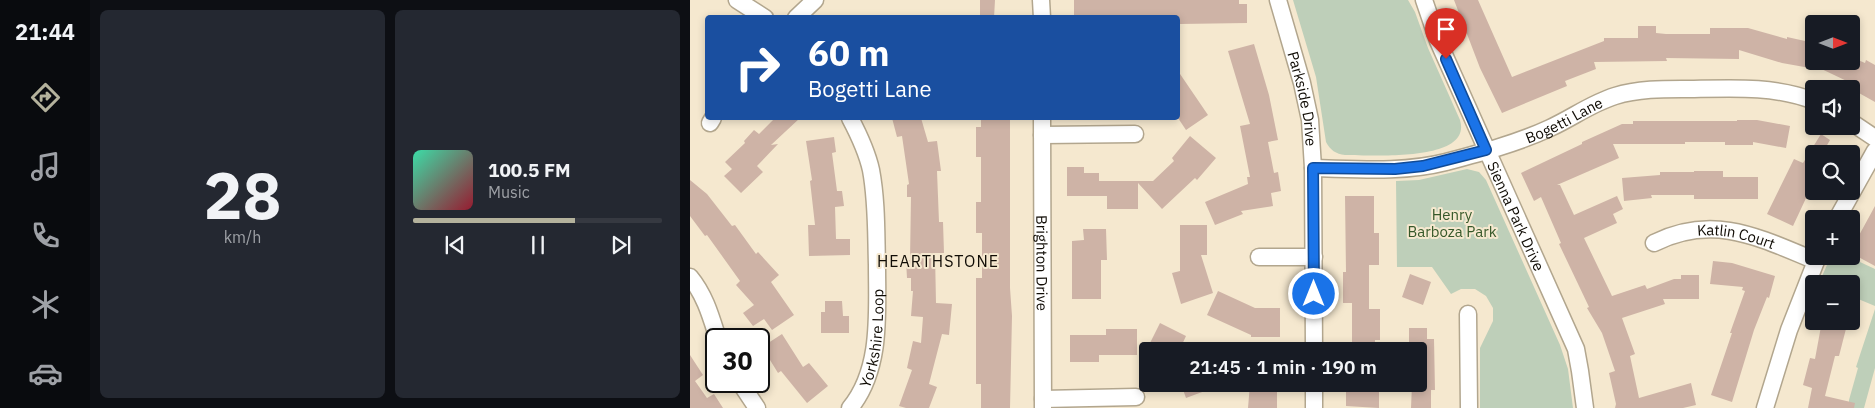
<!DOCTYPE html>
<html lang="en">
<head>
<meta charset="utf-8">
<style>
  :root { --surface:#171b24; --page:#242831; --text:#f1f3f6; --muted:#9ea1a6; --line:#363941; --accent:#b4b29c }
  body { margin:0; font-family:"IBM Plex Sans",sans-serif; background:var(--page); color:var(--text); height:100vh; display:flex; flex-direction:column; font-size:19px; white-space:nowrap }
  * { box-sizing:border-box; margin:0 }
  p { font-size:16px; color:var(--muted) }
  .icon { flex:none; width:28px; height:28px; fill:none; stroke:currentColor; stroke-width:2; stroke-linecap:round; stroke-linejoin:round }
  .map { position:relative; flex:1; overflow:hidden }
  .details { display:flex; flex-direction:column; gap:10px; padding:10px; background:#0d0f14; width:600px }
  .details>* { flex:none }
  .top-card { position:absolute; left:15px; top:15px; width:475px; height:105px; border-radius:5px; box-shadow:0 2px 8px #0003; background:#1a4fa0; color:#fff; overflow:hidden }
  .needle { width:32px; rotate:90deg }
  .fabs { position:absolute; left:1115px; top:15px; display:grid; gap:10px }
  .fabs a { display:grid; place-items:center; width:55px; height:55px; border-radius:5px; background:var(--surface); box-shadow:0 2px 8px #0003; font-size:25px }
  .speed { position:absolute; left:15px; top:328px; display:flex; gap:10px; font-size:25px; font-weight:700; text-align:center }
  .speed>* { display:grid; place-content:center; width:65px; height:65px; border-radius:50%; background:var(--surface); box-shadow:0 2px 8px #0003; line-height:1 }
  .speed .limit { border:2px solid #111; border-radius:8px; background:#fff; color:#111 }
  .pin { position:absolute; display:grid; place-items:center; width:42px; height:42px; color:#fff; margin:-51px -21px; border-radius:50% 50% 50% 0; rotate:-45deg; box-shadow:0 0 5px #0007 }
  .pin .icon { rotate:45deg }
  .me { position:absolute; width:55px; margin:-28px; rotate:0deg; stroke-linejoin:round; filter:drop-shadow(0 0 4px #0008) }
  .turn { display:flex; align-items:center; gap:18px; height:105px; padding:0 20px; font-size:22px }
  .turn .icon { width:65px; height:65px; stroke-width:2.5 }
  .turn b { display:block; font-size:35px; line-height:42px }
  .details .tile { flex:1; display:flex; flex-direction:column; justify-content:center; gap:8px; min-width:0; padding:0 18px; border-radius:8px; background:var(--page) }
  .details .dial { align-items:center; gap:0 }
  .dial b { font-size:65px; line-height:1 }
  .song { display:flex; align-items:center; gap:15px }
  .cover { width:60px; height:60px; border-radius:8px; background:linear-gradient(135deg,hsl(160 70% 55%),hsl(350 70% 35%)) }
  .played { height:5px; border-radius:2px; background:linear-gradient(90deg,var(--accent) 65%,var(--line) 65%) }
  .keys { display:flex; justify-content:space-around; direction:ltr }
  .details .tiles { flex:1; display:grid; gap:10px; grid-template-columns:repeat(2,1fr) }
  .trip { position:absolute; left:449px; top:342px; width:288px; height:50px; border-radius:5px; background:var(--surface); box-shadow:0 2px 8px #0003; font-weight:600; line-height:50px; text-align:center }
  main { display:flex; flex:1; min-height:0 }
  .tabs { display:flex; flex-direction:column; width:90px; justify-content:space-around; align-items:center; background:#090b0e; color:var(--muted) }
  .tabs .icon { width:35px; height:35px }
  .tabs .active { color:var(--accent) }
  .tabs b { font-size:22px; color:var(--text) }
  .map>svg:first-child { display:block }
  .green { fill:#becfb9 }
  .building { fill:#ceb3a6 }
  .lines { fill:none; stroke-linecap:round; stroke-linejoin:round }
  .minor-casing { stroke:#b2a68e; stroke-width:19 }
  .minor { stroke:#fff; stroke-width:16 }
  .route-casing { stroke:#114b97; stroke-width:12 }
  .route { stroke:#1a73e8; stroke-width:9 }
  .labels { text-anchor:middle; dominant-baseline:central; stroke-width:4; stroke-linejoin:round; paint-order:stroke }
  .street-label { font-size:15px; fill:#100c05; stroke:#f5e8cf }
  .park-label { font-size:15px; fill:#365829; stroke:#f5e8cf }
  .neighbourhood-label { font-size:16px; letter-spacing:1px; fill:#100c05; stroke:#f5e8cf }
</style>
</head>
<body>
<main>
<nav class="tabs">
<b>21:44</b>
<svg class="icon active" aria-label="directions" viewBox="0 0 24 24"><path d="M12 3l9 9-9 9-9-9zM9 14v-3h6M13 9l2 2-2 2"/></svg>
<svg class="icon" aria-label="music" viewBox="0 0 24 24"><path d="M9 18V5l10-2v13"/><circle cx="6" cy="18" r="3"/><circle cx="16" cy="16" r="3"/></svg>
<svg class="icon" aria-label="phone" viewBox="0 0 24 24"><path d="M5 4h4l2 5-3 2q2 4 5 5l2-3 5 2v4C11 20 4 13 5 4z"/></svg>
<svg class="icon" aria-label="climate" viewBox="0 0 24 24"><path d="M12 3v18M4 7l16 10M4 17L20 7"/></svg>
<svg class="icon" aria-label="car" viewBox="0 0 24 24"><path d="M5 17H2v-5l4-1 3-4h7l3 4 3 1v5h-3M9 17h6M6 11h13"/><circle cx="7" cy="17" r="2"/><circle cx="17" cy="17" r="2"/></svg>
</nav>
<section class="details">
<div class="tiles">
<div class="tile dial"><b>28</b><p>km/h</p></div>
<div class="tile">
<div class="song"><i class="cover"></i><div><b>100.5 FM</b><p>Music</p></div></div>
<div class="played"></div>
<div class="keys"><svg class="icon" aria-label="previous" viewBox="0 0 24 24"><path d="M18 5L8 12l10 7zM5 5v14"/></svg><svg class="icon" aria-label="pause" viewBox="0 0 24 24"><path d="M8 5v14M16 5v14"/></svg><svg class="icon" aria-label="next" viewBox="0 0 24 24"><path d="M6 5l10 7-10 7zM19 5v14"/></svg></div>
</div>
</div>
</section>
<div class="map">
<svg width="1185" height="408" viewBox="0 0 1185 408">
  <rect width="100%" height="100%" fill="#f5e8cf"/>
  <path class="green" d="M603,0H718L725,12L738,48L770,120C783,163 679,155 655,155C646,154 640,150 636,142L626,77Z
    M777,169L789,172L796,180L870,345L878,369L883,408H790V348L803,321V308L796,296L785,289H771L761,294L742,267H707L706,181L729,180Z
    M1141,256H1157L1185,269V306L1161,296V284L1129,283Z
    M1185,309V368L1174,408H1159V400L1168,368L1166,367Z"/>
  <path class="building" d="M290,0H305L304,18H290Z
    M384,0H549V4H557V23L490,24V18H384Z
    M764,0H788L822,77L914,41V38H948V26H966V33L976,34H1020V28H1058L1097,39V37L1124,43L1121,61H1161V57L1175,63L1176,60L1185,65V102L1160,88L1163,84L1121,64L1120,68L1092,63L1049,50V59L976,58L977,61L904,62L906,69L875,81L877,86L812,113L790,68Z
    M564,44L579,95L588,140L578,142L584,173L588,172L591,191L581,193L583,206L551,211L553,214L525,225L515,202L558,184L557,177H560L550,126L560,124L538,51Z
    M488,71L518,115L496,130L488,118Z
    M85,118H110L81,145L88,144L67,166L73,172L51,193L34,176L42,169L35,162L55,143L54,141L64,130L69,134Z
    M202,118H231L238,142L247,141L251,171H247L249,222H253L254,253H245L246,303L262,304L259,335L252,334L239,384L247,387L239,408H216L209,406L222,370L217,368L223,341L231,343L233,317L221,316L223,291H221V278H217L216,261L220,260L221,197H217V185L219,184L212,136L207,137Z
    M291,118H320V288L322,316L320,408H291V384H286V278H292V233H286V202H291V157H286V127H291Z
    M1047,120H1067L1100,126L1096,148L1063,142V145H1035V142H995V144H923L929,158L867,185H870L884,215L927,196L933,209L923,214L927,223L894,238L922,296L955,285L957,289L984,279H991V275H1009V299H973L975,304L932,318L945,354L940,356L949,398L1001,383L1006,405L993,408H925L926,404L919,373L925,371L912,333L897,308L899,307L869,244L871,243L851,197L844,201L831,173L892,144V142L932,124H943V121H1047Z
    M1131,134L1140,140L1132,154H1124V187L1119,197L1117,196L1103,226L1077,214L1104,159L1113,163Z
    M500,136L526,158L507,180L505,178L472,209L448,183V209H417V196H377V167H394V173H409V181H463L484,161L482,158Z
    M144,137L146,152L142,153L147,191H152L154,206L145,207L146,239H160V255L119,256L118,225H125L120,181L122,180L116,141Z
    M1004,171H1033V177H1068V199H1004V195H961L962,198L934,201L932,178L970,175V172H1004Z
    M0,180L17,194L42,226L45,225L66,254L68,252L89,275L81,282L104,315L82,330L74,319L63,326L53,313L64,305L46,285L50,281L17,235L15,236L0,216Z
    M655,196H684V233H689V265H679V309H690V340H685V351H662V303H653V272H656Z
    M1185,206V266L1161,253V250Z
    M490,225H517V255H511L523,293L491,304L482,273L490,271Z
    M393,229H416L417,260H411V299H382V241L394,240Z
    M1023,261L1042,263L1085,276L1079,298L1077,297L1064,330L1042,402L1021,395L1042,333H1040L1055,291L1052,290L1053,287L1020,284Z
    M720,274L741,282L733,305L712,297Z
    M528,291L565,308H590V337H561V335L517,315Z
    M135,301H152L153,316H159V333H131V312H135Z
    M1132,321H1158L1149,356H1145L1135,396L1165,403L1164,408H1118L1122,388L1113,385L1120,358L1125,359Z
    M470,323L496,336L489,351H456Z
    M719,328H737V339H744L745,390H741V408H721L722,384H728V351H719Z
    M416,329H447V355H409V362H380V335H416Z
    M92,334L113,367L119,363L138,386L117,403L91,371L88,373L72,347Z
    M0,355L13,375L5,381L17,398L24,394L33,408H0Z
    M491,384H531V385L496,398Z
    M560,384H587V408H558Z
    M656,385H689V408L656,406Z"/>
  <g class="lines">
    <defs>
      <g id="minor">
        <path d="M47,0L75,18"/>
        <path d="M351,0L352,18"/>
        <path id="s1" d="M588,0L612,83L620,120L623,168L624,351"/>
        <path id="s2" d="M734,0L748,41L886,349L890,371L895,408"/>
        <path d="M106,18L125,0"/>
        <path id="s3" d="M352,118L353,408"/>
        <path d="M1161,122L1185,138"/>
        <path d="M20,123L23,118"/>
        <path d="M352,135L445,134"/>
        <path id="s4" d="M623,168C667,169 713,173 756,162C790,153 828,143 860,128C882,118 902,103 925,96C950,88 978,89 1004,89C1044,88 1086,86 1124,101"/>
        <path d="M1147,219L1185,151"/>
        <path id="s5" d="M964,243C1024,213 1070,238 1126,261"/>
        <path d="M569,257H624"/>
        <path d="M0,277C15,295 21,317 28,339"/>
        <path d="M778,314L779,408"/>
        <path d="M49,381L67,408"/>
        <path d="M624,384V408"/>
        <path d="M353,399L446,397"/>
        <path id="s6" d="M160,408C192,369 187,313 187,265C186,234 187,202 181,170C177,152 169,135 160,118"/>
        <path d="M1075,408L1099,330L1128,256"/>
      </g>
    </defs>
    <use href="#minor" class="minor-casing"/>
    <use href="#minor" class="minor"/>
  </g>
  <g class="lines">
    <defs>
      <path id="route" d="M624,294L623,168L705,169L733,166L796,150L756,59"/>
    </defs>
    <use href="#route" class="route-casing"/>
    <use href="#route" class="route"/>
  </g>
  <g class="labels">
    <g class="street-label">
      <text stroke="none"><textPath href="#s1" startOffset="102">Parkside Drive</textPath></text>
      <text stroke="none"><textPath href="#s4" startOffset="259">Bogetti Lane</textPath></text>
      <text stroke="none"><textPath href="#s2" startOffset="235">Sienna Park Drive</textPath></text>
      <text stroke="none"><textPath href="#s5" startOffset="85">Katlin Court</textPath></text>
      <text stroke="none"><textPath href="#s3" startOffset="145">Brighton Drive</textPath></text>
      <text stroke="none"><textPath href="#s6" startOffset="75">Yorkshire Loop</textPath></text>
    </g>
    <g class="park-label">
      <text x="762" y="214">Henry<tspan x="762" dy="17">Barboza Park</tspan></text>
    </g>
    <g class="neighbourhood-label">
      <text x="248" y="261">HEARTHSTONE</text>
    </g>
  </g>
</svg>
<div class="fabs">
<a><svg class="needle" viewBox="-14 -14 28 28"><path d="M0-13l5 13h-10z" fill="#e53935"/><path d="M0 13l5-13h-10z" fill="#9ea1a6"/></svg></a>
<a><svg class="icon" aria-label="sound" viewBox="0 0 24 24"><path d="M4 9h4l5-4v14l-5-4H4zM17 9q2 3 0 6"/></svg></a>
<a><svg class="icon" aria-label="search" viewBox="0 0 24 24"><circle cx="10" cy="10" r="6"/><path d="M15 15l6 6"/></svg></a>
<a>+</a>
<a>−</a>
</div>
<div class="speed"><div class="limit">30</div></div>
<div class="pin" style="left:756px;top:59px;background:#d93025"><svg class="icon" aria-label="arrive" viewBox="0 0 24 24"><path d="M6 21V4h12l-3 4 3 4H6"/></svg></div>
<svg class="me" style="left:624px;top:294px" viewBox="-20 -20 40 40"><circle r="17" fill="#1a73e8" stroke="#fff" stroke-width="3"/><path d="M0-11L8 9 0 5-8 9z" fill="#fff"/></svg>
<div class="trip">21:45 · 1 min · 190 m</div>
<div class="top-card">
<div class="turn"><svg class="icon" aria-label="right" viewBox="0 0 24 24"><path d="M7 20v-9h11M14 6l5 5-5 5"/></svg><div><b>60 m</b>Bogetti Lane</div></div>
</div>
</div>
</main>
</body>
</html>
